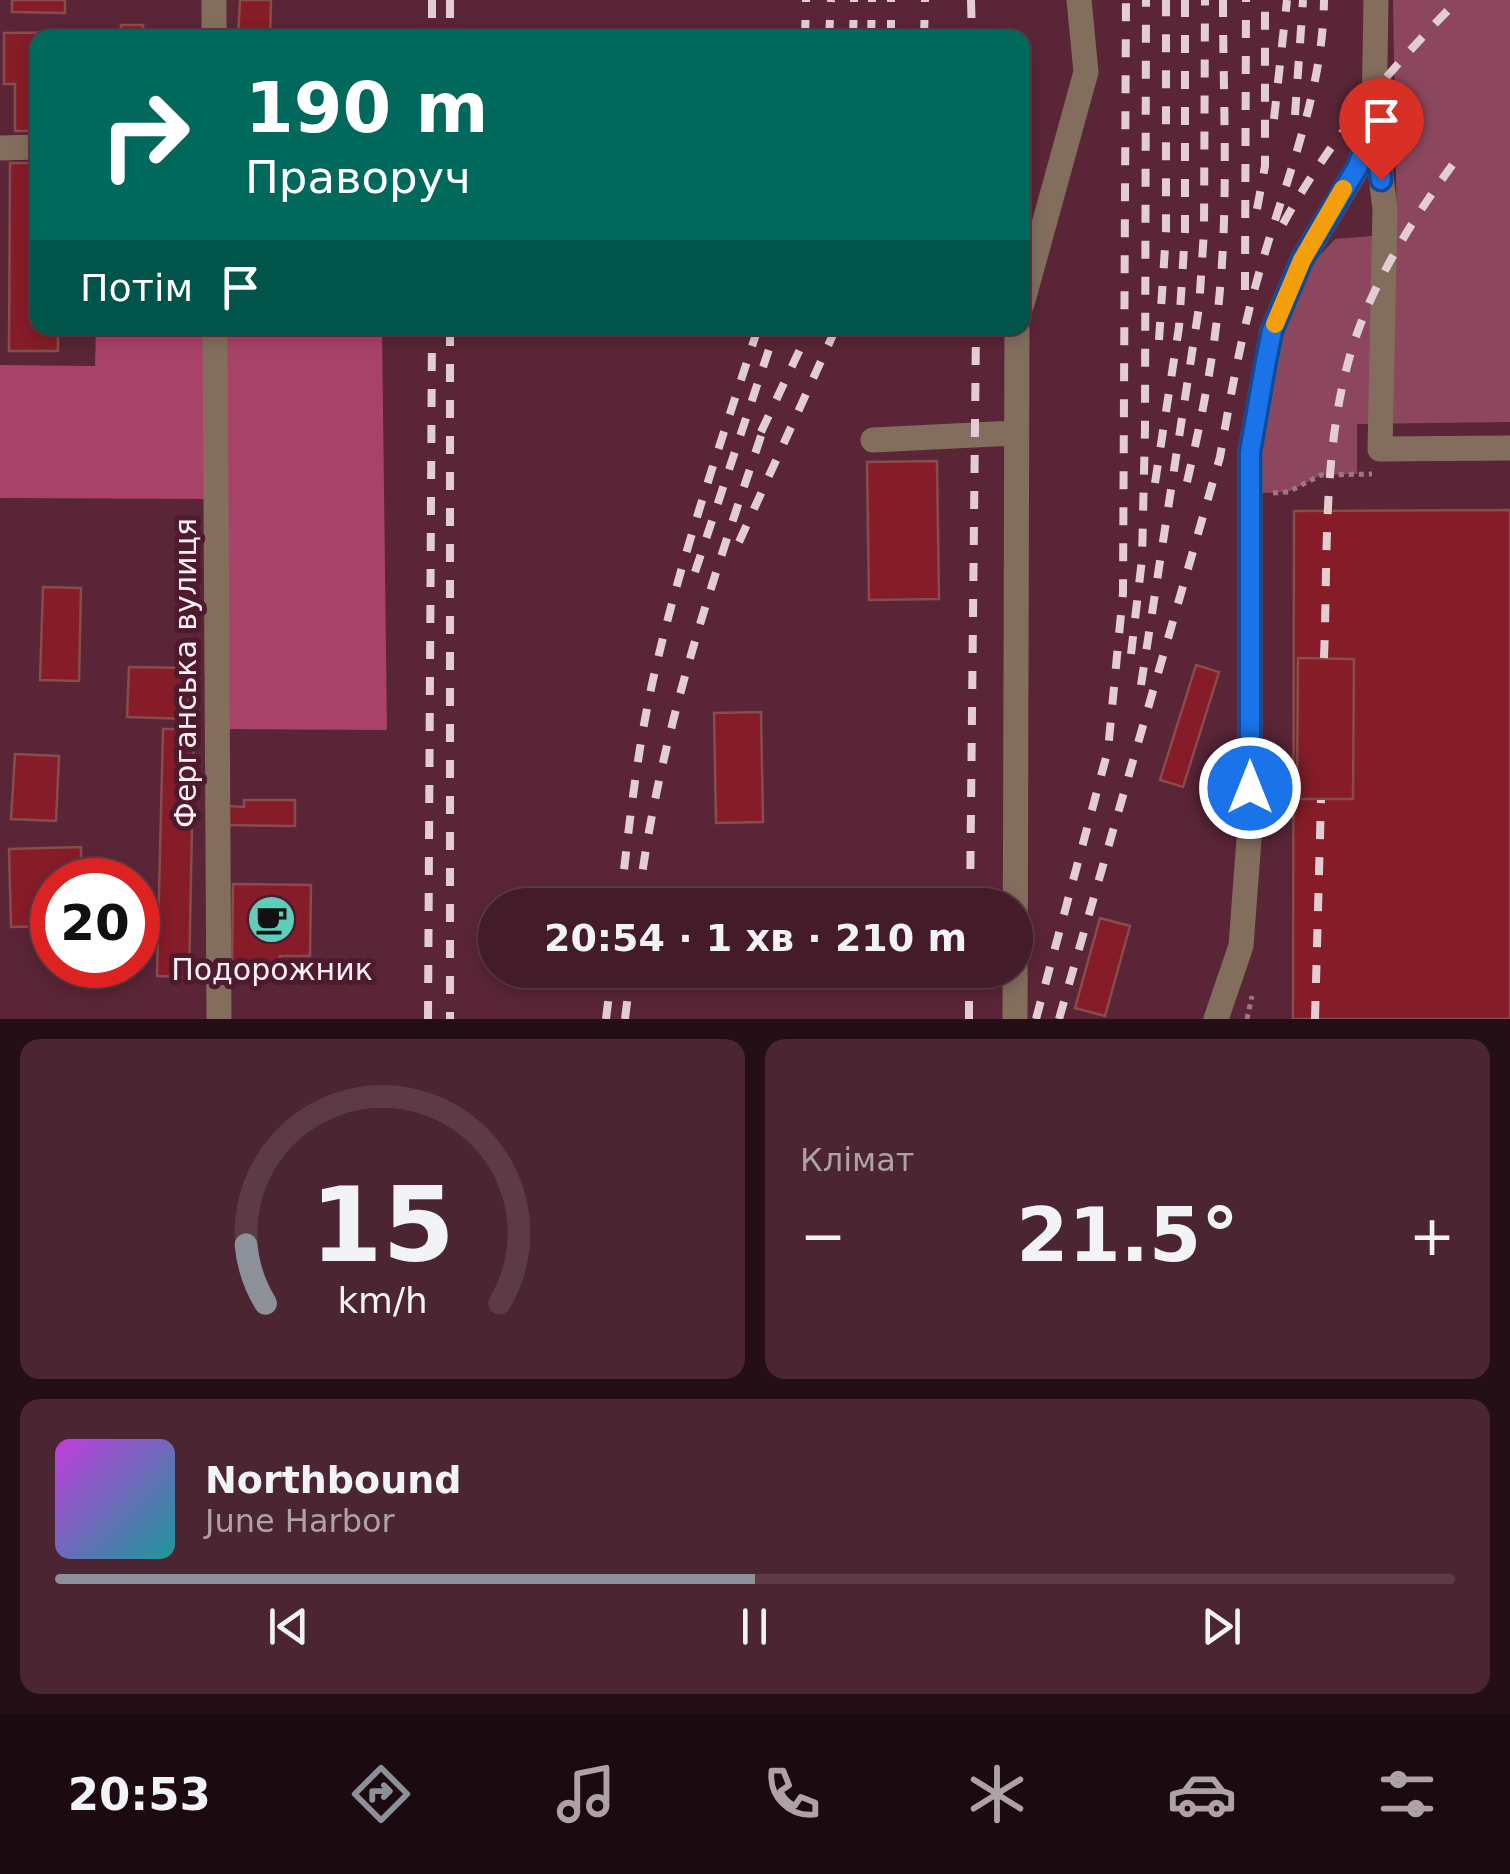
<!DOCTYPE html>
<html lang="uk">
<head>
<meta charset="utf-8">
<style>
  :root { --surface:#441c29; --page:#4b2531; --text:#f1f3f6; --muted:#afa1a8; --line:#5c3a46; --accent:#8c9099 }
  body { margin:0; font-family:"DejaVu Sans",sans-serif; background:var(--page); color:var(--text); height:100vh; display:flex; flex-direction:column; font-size:38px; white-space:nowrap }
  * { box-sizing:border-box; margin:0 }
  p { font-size:32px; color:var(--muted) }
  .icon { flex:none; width:55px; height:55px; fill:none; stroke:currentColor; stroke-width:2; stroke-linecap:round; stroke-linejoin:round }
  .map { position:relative; height:1019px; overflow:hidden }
  .panel { display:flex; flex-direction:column; gap:20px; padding:20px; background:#250f17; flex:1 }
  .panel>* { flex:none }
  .banner { position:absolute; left:30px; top:30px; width:1000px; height:305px; border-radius:20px; box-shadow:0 5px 15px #0003,0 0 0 2px var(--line); background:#00695c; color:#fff; overflow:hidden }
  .speed { position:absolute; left:30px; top:858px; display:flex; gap:20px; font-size:50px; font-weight:700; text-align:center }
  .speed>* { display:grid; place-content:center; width:130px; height:130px; border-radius:50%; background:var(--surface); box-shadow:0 5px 15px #0003,0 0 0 2px var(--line); line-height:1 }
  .speed .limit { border:15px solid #d22; background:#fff; color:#111 }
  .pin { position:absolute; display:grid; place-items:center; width:85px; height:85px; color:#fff; margin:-102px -42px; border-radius:50% 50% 50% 0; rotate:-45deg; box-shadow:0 0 10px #0007 }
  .pin .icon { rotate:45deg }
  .me { position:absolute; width:110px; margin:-55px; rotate:0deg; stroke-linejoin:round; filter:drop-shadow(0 0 8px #0008) }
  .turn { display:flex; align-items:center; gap:35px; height:210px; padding:0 50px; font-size:45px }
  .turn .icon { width:130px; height:130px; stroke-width:2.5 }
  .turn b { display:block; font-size:70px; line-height:85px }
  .then { display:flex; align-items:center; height:95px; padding:0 50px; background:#0003; gap:20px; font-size:38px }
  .big { font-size:75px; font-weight:700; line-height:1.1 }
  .panel .card { flex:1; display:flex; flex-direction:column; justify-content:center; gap:15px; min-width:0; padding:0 35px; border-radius:20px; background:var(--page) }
  .panel .dial { align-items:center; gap:0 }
  .dial svg { height:260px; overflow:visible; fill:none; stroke:var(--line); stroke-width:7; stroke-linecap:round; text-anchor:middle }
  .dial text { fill:var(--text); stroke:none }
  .song { display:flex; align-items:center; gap:30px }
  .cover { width:120px; height:120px; border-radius:15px; background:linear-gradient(135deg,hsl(290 70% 55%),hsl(180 70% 35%)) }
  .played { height:10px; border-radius:5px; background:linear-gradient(90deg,var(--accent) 50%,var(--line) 50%) }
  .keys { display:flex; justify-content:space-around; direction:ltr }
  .heat { display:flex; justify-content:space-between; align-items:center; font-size:55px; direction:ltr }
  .panel .tiles { flex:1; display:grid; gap:20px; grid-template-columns:1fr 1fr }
  .card:last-child { grid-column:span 2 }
  .trip { position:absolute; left:478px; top:888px; width:555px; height:100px; border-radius:50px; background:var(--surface); box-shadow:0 5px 15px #0003,0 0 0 2px var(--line); font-weight:700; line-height:100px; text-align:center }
  .dock { display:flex; height:160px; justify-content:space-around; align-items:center; background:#1b0b10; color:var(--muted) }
  .dock .icon { width:70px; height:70px }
  .dock .selected { color:var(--accent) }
  .dock b { font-size:45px; color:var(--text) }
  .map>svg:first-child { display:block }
  .green { fill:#8c475e }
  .forest { fill:#a94268 }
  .building { fill:#851c28; stroke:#884c4c; stroke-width:2.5; fill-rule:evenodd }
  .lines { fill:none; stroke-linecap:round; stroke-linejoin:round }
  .path { stroke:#9d7784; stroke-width:5; stroke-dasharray:5 5; stroke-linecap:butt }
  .minor { stroke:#836e5d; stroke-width:25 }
  .rail { stroke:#e2cdd3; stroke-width:8; stroke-dasharray:18 18; stroke-linecap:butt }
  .route-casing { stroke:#114b97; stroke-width:25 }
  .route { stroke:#1a73e8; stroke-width:18 }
  .slow { stroke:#f59e0b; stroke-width:18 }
  .labels { text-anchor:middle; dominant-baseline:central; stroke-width:10; stroke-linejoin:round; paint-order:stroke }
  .street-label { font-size:30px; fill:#fff0f4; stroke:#4e1a2d }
  .poi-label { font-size:30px; fill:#fff0f4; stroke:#4e1a2d }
</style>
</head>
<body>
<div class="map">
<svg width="1510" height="1019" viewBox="0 0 1510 1019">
  <rect width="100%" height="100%" fill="#5a2537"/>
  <path class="green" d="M1393,0H1510V422L1357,424V474L1321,475L1288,492L1260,493C1260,434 1279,310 1314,262C1320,254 1329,247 1335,239L1397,234Z"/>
  <path class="forest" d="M96,328H206L207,499L0,498V365L95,366Z
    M224,328H382L387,730L227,729Z"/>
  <path class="building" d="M12,0H65V13L12,12Z
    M240,0H271L270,38H238Z
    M121,25H143V38H121Z
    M91,32V38H38V131H15V84H4V33Z
    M10,163H38V328H58V351H9Z
    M893,328H952L951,336Z
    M937,461L939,599L869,600L867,462Z
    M1510,510V1019H1293L1294,511ZM1298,658L1354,659L1353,799H1297Z
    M43,587L81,588L79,681L40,680Z
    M1298,658L1354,659L1353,799H1297Z
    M1196,665L1219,672L1183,787L1160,780Z
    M129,667L190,668L188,719L127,717Z
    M761,712L763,822L716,823L714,713Z
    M163,729H194L189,977L157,976Z
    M15,754L59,756L56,821L11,819Z
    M244,800H295V826L227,825L228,806L244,807Z
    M81,847V880H52V926L11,927L9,849Z
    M233,884L311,885L310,956H280V972L232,971Z
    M1100,918L1130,926L1105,1016L1075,1008Z"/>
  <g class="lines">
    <path class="path" d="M1273,493L1288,492L1321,475L1372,474
      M1247,1019L1252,996"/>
    <path class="minor" d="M214,0V38
      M1375,130L1385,209L1380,449L1510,448
      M0,148L38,147
      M1022,304L1086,72L1079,0
      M215,328L219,1019
      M873,440L1015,433
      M1015,1019L1017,328
      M1216,1019L1241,946L1250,826V452L1272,331L1302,260L1358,167L1374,120L1376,0"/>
    <path class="rail" d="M432,0V38
      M450,0V38
      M971,0L972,38
      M805,38L806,0
      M829,38L831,0
      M853,38L854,0
      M871,38L872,0
      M891,38V0
      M924,38L925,0
      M1295,115L1303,0
      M1274,119L1287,0
      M1257,209L1265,166V0
      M1283,224C1330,139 1390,69 1458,0
      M1245,290L1246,0
      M450,328V1019
      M1159,340L1166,232V0
      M761,432L810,328
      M1187,482C1201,422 1213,362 1219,300C1229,201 1223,99 1223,0
      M1155,483L1179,327L1185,232V0
      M739,542L836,328
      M695,572L776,328
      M1131,654L1142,559L1145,429L1146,0
      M1324,658C1328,558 1322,450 1351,352C1371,285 1412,220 1453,164
      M1141,685L1199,307L1204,231L1205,0
      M620,905C629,827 637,748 655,671C682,554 721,442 758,328
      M638,905C658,737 713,580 766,421
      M970,905L976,328
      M428,1019L432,328
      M606,1019L612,970
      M625,1019L631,970
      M969,1019V970
      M1036,1019L1108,750L1123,593L1126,0
      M1059,1019L1220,457C1230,399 1240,341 1256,284C1281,191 1323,98 1324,0
      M1315,1019L1321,800"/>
  </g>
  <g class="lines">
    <defs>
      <path id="route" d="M1250,788V452L1266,361L1272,331L1302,260L1358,166L1374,120L1381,180"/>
    </defs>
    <use href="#route" class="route-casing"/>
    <use href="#route" class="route"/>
    <path class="slow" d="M1275,324L1302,260L1343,189"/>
  </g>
  <defs>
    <symbol id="cafe-disc" viewBox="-11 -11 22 22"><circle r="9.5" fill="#5cceba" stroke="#4e1a2d"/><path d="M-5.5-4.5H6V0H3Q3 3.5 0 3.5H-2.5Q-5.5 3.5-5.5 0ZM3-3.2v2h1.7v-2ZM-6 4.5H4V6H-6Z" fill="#111"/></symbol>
  </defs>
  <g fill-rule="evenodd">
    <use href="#cafe-disc" x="244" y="892" width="55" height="55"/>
  </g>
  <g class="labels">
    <g class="street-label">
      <text transform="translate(185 673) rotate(-90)">Ферганська вулиця</text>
    </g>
    <g class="poi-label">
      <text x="272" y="969">Подорожник</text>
    </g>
  </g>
</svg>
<div class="speed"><div class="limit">20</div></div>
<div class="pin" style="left:1381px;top:180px;background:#d93025"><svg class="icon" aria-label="arrive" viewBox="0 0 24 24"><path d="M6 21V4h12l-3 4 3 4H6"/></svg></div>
<svg class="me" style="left:1250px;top:788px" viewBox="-20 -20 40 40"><circle r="17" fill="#1a73e8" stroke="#fff" stroke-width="3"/><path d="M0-11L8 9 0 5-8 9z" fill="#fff"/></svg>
<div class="trip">20:54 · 1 хв · 210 m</div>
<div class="banner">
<div class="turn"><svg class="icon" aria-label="right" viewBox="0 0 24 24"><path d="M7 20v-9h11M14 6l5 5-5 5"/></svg><div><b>190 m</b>Праворуч</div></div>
<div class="then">Потім<svg class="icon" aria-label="arrive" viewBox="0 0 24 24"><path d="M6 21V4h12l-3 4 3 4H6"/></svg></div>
</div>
</div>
<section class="panel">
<div class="tiles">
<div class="card dial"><svg viewBox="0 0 100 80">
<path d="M14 69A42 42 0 1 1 86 69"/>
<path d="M14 69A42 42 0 0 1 8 51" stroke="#8c9099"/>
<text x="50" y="56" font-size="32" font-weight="700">15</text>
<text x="50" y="72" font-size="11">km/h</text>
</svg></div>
<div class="card"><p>Клімат</p>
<div class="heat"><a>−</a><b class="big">21.5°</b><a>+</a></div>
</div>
<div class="card">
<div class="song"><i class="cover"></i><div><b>Northbound</b><p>June Harbor</p></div></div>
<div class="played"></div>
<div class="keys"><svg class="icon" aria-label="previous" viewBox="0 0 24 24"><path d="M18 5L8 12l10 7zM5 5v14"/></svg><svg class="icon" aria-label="pause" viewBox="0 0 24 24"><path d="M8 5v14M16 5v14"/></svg><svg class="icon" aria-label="next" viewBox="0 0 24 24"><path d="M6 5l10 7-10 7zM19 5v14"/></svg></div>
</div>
</div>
</section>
<nav class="dock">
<b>20:53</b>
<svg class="icon selected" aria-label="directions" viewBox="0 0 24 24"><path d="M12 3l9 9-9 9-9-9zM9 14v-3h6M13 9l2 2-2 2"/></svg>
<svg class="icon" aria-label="music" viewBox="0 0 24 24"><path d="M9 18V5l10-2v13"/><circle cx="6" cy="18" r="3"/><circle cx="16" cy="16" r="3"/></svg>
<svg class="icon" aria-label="phone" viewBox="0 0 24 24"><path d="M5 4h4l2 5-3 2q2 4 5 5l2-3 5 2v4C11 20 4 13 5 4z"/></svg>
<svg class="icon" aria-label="climate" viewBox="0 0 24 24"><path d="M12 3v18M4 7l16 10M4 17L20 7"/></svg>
<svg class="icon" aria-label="car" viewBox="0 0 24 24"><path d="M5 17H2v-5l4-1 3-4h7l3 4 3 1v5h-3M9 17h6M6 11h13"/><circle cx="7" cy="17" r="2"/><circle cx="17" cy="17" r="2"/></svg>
<svg class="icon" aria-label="filters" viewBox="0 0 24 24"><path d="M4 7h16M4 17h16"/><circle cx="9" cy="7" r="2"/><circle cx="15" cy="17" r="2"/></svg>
</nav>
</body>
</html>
